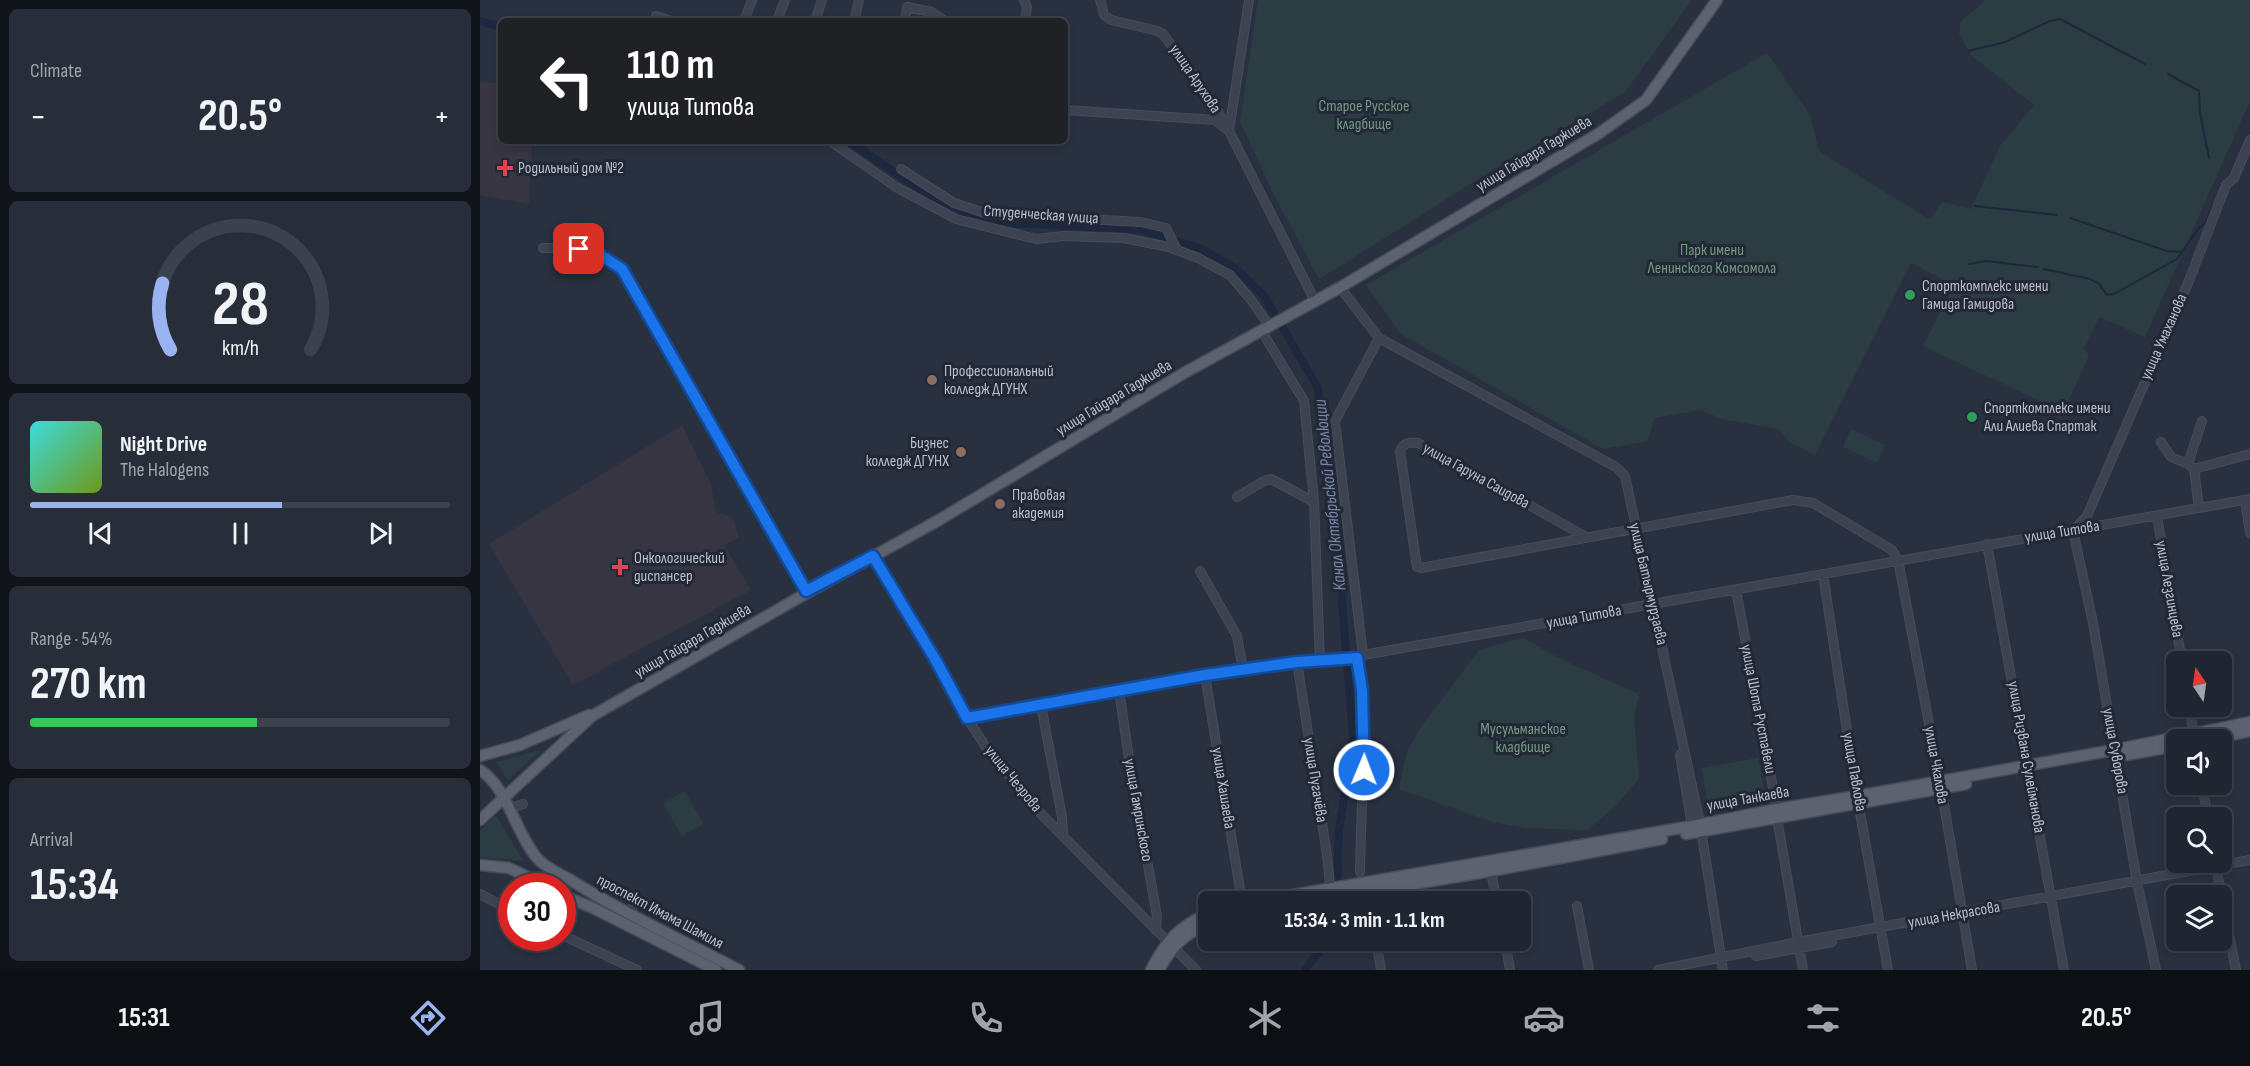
<!DOCTYPE html>
<html lang="en">
<head>
<meta charset="utf-8">
<style>
  :root { --surface:#1f2531; --page:#272d39; --text:#f1f3f6; --muted:#a1a5ab; --line:#3c424d; --accent:#9ab2f0 }
  body { margin:0; font-family:"Sofia Sans Condensed",sans-serif; background:var(--page); color:var(--text); height:100vh; display:flex; flex-direction:column; font-size:22px; white-space:nowrap }
  * { box-sizing:border-box; margin:0 }
  p { font-size:20px; color:var(--muted) }
  .icon { flex:none; width:33px; height:33px; fill:none; stroke:currentColor; stroke-width:2; stroke-linecap:round; stroke-linejoin:round }
  .map { position:relative; flex:1; overflow:hidden }
  .panel { display:flex; flex-direction:column; gap:9px; padding:9px; background:#11141b; width:480px }
  .panel>* { flex:none }
  .top-card { position:absolute; left:18px; top:18px; width:570px; height:126px; border-radius:9px; box-shadow:0 3px 9px #0003,0 0 0 2px var(--line); background:#202124; color:#fff; overflow:hidden }
  .needle { width:39px; rotate:347deg }
  .tools { position:absolute; left:1686px; top:651px; display:grid; gap:12px }
  .tools a { display:grid; place-items:center; width:66px; height:66px; border-radius:9px; background:var(--surface); box-shadow:0 3px 9px #0003,0 0 0 2px var(--line); font-size:30px }
  .speed { position:absolute; left:18px; top:873px; display:flex; gap:12px; font-size:30px; font-weight:700; text-align:center }
  .speed>* { display:grid; place-content:center; width:78px; height:78px; border-radius:50%; background:var(--surface); box-shadow:0 3px 9px #0003,0 0 0 2px var(--line); line-height:1 }
  .speed .limit { border:9px solid #d22; background:#fff; color:#111 }
  .pin { position:absolute; display:grid; place-items:center; width:51px; height:51px; color:#fff; margin:-26px; border-radius:12px; box-shadow:0 3px 9px #0006 }
  .me { position:absolute; width:66px; margin:-33px; rotate:1deg; stroke-linejoin:round; filter:drop-shadow(0 0 4px #0008) }
  .turn { display:flex; align-items:center; gap:21px; height:126px; padding:0 30px; font-size:27px }
  .turn .icon { width:78px; height:78px; stroke-width:2.5 }
  .turn b { display:block; font-size:42px; line-height:51px }
  .big { font-size:45px; font-weight:700; line-height:1.1 }
  .panel .tile { flex:1; display:flex; flex-direction:column; justify-content:center; gap:9px; min-width:0; padding:0 21px; border-radius:9px; background:var(--page) }
  .panel .dial { align-items:center; gap:0 }
  .dial svg { height:156px; overflow:visible; fill:none; stroke:var(--line); stroke-width:7; stroke-linecap:round; text-anchor:middle }
  .dial text { fill:var(--text); stroke:none }
  .song { display:flex; align-items:center; gap:18px }
  .cover { width:72px; height:72px; border-radius:9px; background:linear-gradient(135deg,hsl(180 70% 55%),hsl(80 70% 35%)) }
  .played { height:6px; border-radius:3px; background:linear-gradient(90deg,var(--accent) 60%,var(--line) 60%) }
  .keys { display:flex; justify-content:space-around; direction:ltr }
  .heat { display:flex; justify-content:space-between; align-items:center; font-size:33px; direction:ltr }
  .charge { height:9px; border-radius:4px; background:linear-gradient(90deg,#34c759 54%,var(--line) 0) }
  .trip { position:absolute; left:718px; top:891px; width:333px; height:60px; border-radius:9px; background:var(--surface); box-shadow:0 3px 9px #0003,0 0 0 2px var(--line); font-weight:700; line-height:60px; text-align:center }
  .tabs { display:flex; height:96px; justify-content:space-around; align-items:center; background:#0c0f14; color:var(--muted) }
  .tabs .icon { width:42px; height:42px }
  .tabs .on { color:var(--accent) }
  .tabs b { font-size:27px; color:var(--text) }
  main { display:flex; flex:1; min-height:0 }
  .map>svg:first-child { display:block }
  .medical { fill:#383542 }
  .green { fill:#2b3d42 }
  .lines { fill:none; stroke-linecap:round; stroke-linejoin:round }
  .stream { stroke:#1d273e; stroke-width:2 }
  .canal { stroke:#1d273e; stroke-width:8 }
  .minor-casing { stroke:#474c5a; stroke-width:10 }
  .major-casing { stroke:#474c5a; stroke-width:13 }
  .minor { stroke:#3d4351; stroke-width:8 }
  .major { stroke:#5c6270; stroke-width:10 }
  .route-casing { stroke:#114b97; stroke-width:15 }
  .route { stroke:#1a73e8; stroke-width:10 }
  .health-dot { fill:#e0444e; stroke:#222836; stroke-width:2 }
  .leisure-dot { fill:#2e9e5b; stroke:#222836; stroke-width:2 }
  .education-dot { fill:#8d6e63; stroke:#222836; stroke-width:2 }
  .labels { text-anchor:middle; dominant-baseline:central; stroke-width:6; stroke-linejoin:round; paint-order:stroke }
  .street-label { font-size:16px; fill:#babfcb; stroke:#222836 }
  .park-label { font-size:16px; fill:#739980; stroke:#222836 }
  .poi-label { font-size:16px; fill:#babfcb; stroke:#222836; text-anchor:start }
  .water-label { font-size:18px; font-style:italic; fill:#7786a6; stroke:#222836 }
</style>
</head>
<body>
<main>
<section class="panel">
<div class="tile"><p>Climate</p>
<div class="heat"><a>−</a><b class="big">20.5°</b><a>+</a></div>
</div>
<div class="tile dial"><svg viewBox="0 0 100 80">
<path d="M14 69A42 42 0 1 1 86 69"/>
<path d="M14 69A42 42 0 0 1 10 35" stroke="#9ab2f0"/>
<text x="50" y="56" font-size="32" font-weight="700">28</text>
<text x="50" y="72" font-size="11">km/h</text>
</svg></div>
<div class="tile">
<div class="song"><i class="cover"></i><div><b>Night Drive</b><p>The Halogens</p></div></div>
<div class="played"></div>
<div class="keys"><svg class="icon" aria-label="previous" viewBox="0 0 24 24"><path d="M18 5L8 12l10 7zM5 5v14"/></svg><svg class="icon" aria-label="pause" viewBox="0 0 24 24"><path d="M8 5v14M16 5v14"/></svg><svg class="icon" aria-label="next" viewBox="0 0 24 24"><path d="M6 5l10 7-10 7zM19 5v14"/></svg></div>
</div>
<div class="tile"><p>Range · 54%</p><b class="big">270 km</b><div class="charge"></div></div>
<div class="tile"><p>Arrival</p><b class="big">15:34</b></div>
</section>
<div class="map">
<svg width="1770" height="970" viewBox="0 0 1770 970">
  <rect width="100%" height="100%" fill="#293141"/>
  <path class="medical" d="M0,81L21,84V141H52L49,204L0,195Z
    M202,425L231,485L236,512L252,517L259,537L244,545L271,590L93,685L9,544Z"/>
  <path class="green" d="M778,0H1212L1145,92L1008,173L839,279L795,197L760,122Z
    M1506,0H1770V101L1665,337L1619,317L1604,349L1609,356L1583,412L1443,346L1474,285L1431,263L1335,455L1309,442L1299,429L1241,419L1222,410L1174,418L1168,441L1123,449L921,334L886,285L1287,53L1330,115L1339,151L1450,220L1462,202L1491,209L1520,146L1554,105L1492,56L1479,34L1481,21Z
    M1371,429L1405,445L1397,463L1363,447Z
    M1042,638L1087,662L1159,694L1154,718L1159,778L1136,806L1107,830L1045,828L1012,822L919,789L927,752L941,727L999,650Z
    M61,750L28,780L16,762Z
    M1278,758L1285,794L1228,804L1222,768Z
    M205,791L223,824L202,836L183,803Z
    M16,815L43,861L0,857V831Z"/>
  <g class="lines">
    <path class="stream" d="M1488,51L1525,42L1570,21L1580,19L1665,64
      M1688,74L1719,91L1720,113L1729,158
      M1495,206L1577,215
      M1590,218L1687,251L1702,252
      M1489,264L1506,261L1557,267
      M1564,269L1610,279L1619,284L1627,295L1634,294L1697,259L1718,229L1725,223L1733,206"/>
    <path class="canal" d="M0,21L21,27
      M368,141L470,209L524,223L658,229L722,249L755,268L784,296L838,388L856,528L873,737L859,830L857,891
      M825,970L848,940"/>
    <defs>
      <path id="minor" d="M544,0L547,7L545,21
        M620,0L624,15L631,20L678,31L683,34L720,84L746,125
        M176,16L192,21
        M264,21L272,0
        M297,21L305,0
        M335,21L342,0
        M374,21L379,0
        M425,21L427,7L451,12L465,21
        M585,110L735,120L749,131L835,301
        M749,131L769,0
        M350,141L416,187L476,219L556,239L584,236L643,238L689,247L718,258L750,275L772,301L789,326
        M421,169L474,203L508,214L661,222L686,228L697,250
        M63,248C93,249 117,249 142,269L327,593
        M859,286L899,338L1136,467L1145,476L1220,823L1243,970
        M781,330L824,401L834,502L840,661
        M1681,442L1691,457L1708,464
        M1714,469L1708,464L1722,421
        M757,497L784,481L791,479L834,502
        M1765,500L1770,533
        M1719,508L1714,469L1770,454
        M1677,516L1702,662
        M1106,537L938,443C929,442 923,443 920,451L937,567L941,568L1313,500L1333,503L1412,550L1418,560L1460,781L1492,970
        M1507,544L1584,970
        M393,556L455,659L487,718L509,752L563,816L716,970
        M720,571L757,636L763,669
        M1343,574L1377,796L1408,970
        M1256,590L1297,809V818L1323,970
        M883,655L855,421L899,338
        M877,658C888,730 881,800 880,872
        M817,662L847,855L851,894
        M725,675L762,902
        M639,690L649,759L677,916L676,931
        M561,705L582,817L583,834
        M1709,706L1715,740
        M487,718L725,675L817,662L877,658L883,655L1770,499
        M1200,755L1213,831
        M1722,784L1728,818
        M28,809L43,804
        M1735,862L1756,970
        M1010,867L1017,902
        M0,894L32,911
        M1097,906L1109,970
        M149,913L157,900
        M82,935L157,970
        M896,940L901,970
        M1025,940L1030,970
        M1276,956L1352,942
        M1178,970L1318,942L1770,860
        M1676,970L1657,882L1613,623L1593,531L1607,516L1708,283L1746,185L1754,178L1770,140"/>
      <path id="major" d="M1728,740L1770,731
        M1646,755L1696,746
        M0,756L40,745L109,715
        M0,770C27,786 36,834 57,858C65,868 81,874 92,881C145,914 203,941 259,970
        M0,820L112,716L327,593L459,520L704,373L859,288L1118,134L1166,100L1237,0
        M1206,834L1486,784
        M0,865L29,868L67,886
        M82,895L113,908L236,970
        M771,902L1212,826L1297,809L1377,796L1634,750L1770,722
        M828,902L1011,871L1182,839
        M671,970C686,941 698,927 729,913
        M679,970C691,947 705,933 729,924"/>
    </defs>
    <use href="#minor" class="minor-casing"/>
    <use href="#major" class="major-casing"/>
    <use href="#minor" class="minor"/>
    <use href="#major" class="major"/>
  </g>
  <g class="lines">
    <defs>
      <path id="route" d="M99,249L122,256L142,269L326,591L393,556L455,659L487,718L725,675L817,662L877,658L882,690L884,770"/>
    </defs>
    <use href="#route" class="route-casing"/>
    <use href="#route" class="route"/>
  </g>
  <g class="health-dot">
    <path d="M22 159h6v6h6v6h-6v6h-6v-6h-6v-6h6z"/>
    <path d="M137 558h6v6h6v6h-6v6h-6v-6h-6v-6h6z"/>
  </g>
  <g class="leisure-dot">
    <circle cx="1430" cy="295" r="6"/>
    <circle cx="1492" cy="417" r="6"/>
  </g>
  <g class="education-dot">
    <circle cx="452" cy="380" r="6"/>
    <circle cx="481" cy="452" r="6"/>
    <circle cx="520" cy="504" r="6"/>
  </g>
  <g class="labels">
    <g class="street-label">
      <text transform="translate(715 79) rotate(56)">улица Арухова</text>
      <text transform="translate(1054 154) rotate(-31)">улица Гайдара Гаджиева</text>
      <text transform="translate(561 215) rotate(4)">Студенческая улица</text>
      <text transform="translate(1684 337) rotate(-66)">улица Умаханова</text>
      <text transform="translate(634 398) rotate(-31)">улица Гайдара Гаджиева</text>
      <text transform="translate(996 476) rotate(29)">улица Гаруна Саидова</text>
      <text transform="translate(1582 532) rotate(-9)">улица Титова</text>
      <text transform="translate(1168 584) rotate(77)">улица Батырмурзаева</text>
      <text transform="translate(1689 589) rotate(80)">улица Лезгинцева</text>
      <text transform="translate(1104 617) rotate(-10)">улица Титова</text>
      <text transform="translate(213 641) rotate(-30)">улица Гайдара Гаджиева</text>
      <text transform="translate(1278 709) rotate(79)">улица Шота Руставели</text>
      <text transform="translate(1635 751) rotate(80)">улица Суворова</text>
      <text transform="translate(1546 757) rotate(80)">улица Ризвана Сулейманова</text>
      <text transform="translate(1456 765) rotate(80)">улица Чкалова</text>
      <text transform="translate(1374 772) rotate(80)">улица Павлова</text>
      <text transform="translate(533 779) rotate(51)">улица Чеэрова</text>
      <text transform="translate(835 780) rotate(81)">улица Пугачёва</text>
      <text transform="translate(743 788) rotate(81)">улица Хашаева</text>
      <text transform="translate(1268 799) rotate(-10)">улица Танкаева</text>
      <text transform="translate(658 810) rotate(80)">улица Гамринского</text>
      <text transform="translate(180 912) rotate(28)">проспект Имама Шамиля</text>
      <text transform="translate(1474 915) rotate(-10)">улица Некрасова</text>
    </g>
    <g class="park-label">
      <text x="884" y="106">Старое Русское<tspan x="884" dy="18">кладбище</tspan></text>
      <text x="1232" y="250">Парк имени<tspan x="1232" dy="18">Ленинского Комсомола</tspan></text>
      <text x="1043" y="729">Мусульманское<tspan x="1043" dy="18">кладбище</tspan></text>
    </g>
    <g class="poi-label">
      <text x="38" y="168">Родильный дом №2</text>
      <text x="1442" y="286">Спорткомплекс имени<tspan x="1442" dy="18">Гамида Гамидова</tspan></text>
      <text x="464" y="371">Профессиональный<tspan x="464" dy="18">колледж ДГУНХ</tspan></text>
      <text x="1504" y="408">Спорткомплекс имени<tspan x="1504" dy="18">Али Алиева Спартак</tspan></text>
      <text x="469" y="443" text-anchor="end">Бизнес<tspan x="469" dy="18">колледж ДГУНХ</tspan></text>
      <text x="532" y="495">Правовая<tspan x="532" dy="18">академия</tspan></text>
      <text x="154" y="558">Онкологический<tspan x="154" dy="18">диспансер</tspan></text>
    </g>
    <g class="water-label">
      <text transform="translate(850 495) rotate(-96)">Канал Октябрьской Революции</text>
    </g>
  </g>
</svg>
<div class="tools">
<a><svg class="needle" viewBox="-14 -14 28 28"><path d="M0-13l5 13h-10z" fill="#e53935"/><path d="M0 13l5-13h-10z" fill="#a1a5ab"/></svg></a>
<a><svg class="icon" aria-label="sound" viewBox="0 0 24 24"><path d="M4 9h4l5-4v14l-5-4H4zM17 9q2 3 0 6"/></svg></a>
<a><svg class="icon" aria-label="search" viewBox="0 0 24 24"><circle cx="10" cy="10" r="6"/><path d="M15 15l6 6"/></svg></a>
<a><svg class="icon" aria-label="layers" viewBox="0 0 24 24"><path d="M12 4l9 5-9 5-9-5zM3 14l9 5 9-5"/></svg></a>
</div>
<div class="speed"><div class="limit">30</div></div>
<div class="pin" style="left:99px;top:249px;background:#d93025"><svg class="icon" aria-label="arrive" viewBox="0 0 24 24"><path d="M6 21V4h12l-3 4 3 4H6"/></svg></div>
<svg class="me" style="left:884px;top:770px" viewBox="-20 -20 40 40"><circle r="17" fill="#1a73e8" stroke="#fff" stroke-width="3"/><path d="M0-11L8 9 0 5-8 9z" fill="#fff"/></svg>
<div class="trip">15:34 · 3 min · 1.1 km</div>
<div class="top-card">
<div class="turn"><svg class="icon" aria-label="left" viewBox="0 0 24 24"><path d="M17 20v-9H6M10 6l-5 5 5 5"/></svg><div><b>110 m</b>улица Титова</div></div>
</div>
</div>
</main>
<nav class="tabs">
<b>15:31</b>
<svg class="icon on" aria-label="directions" viewBox="0 0 24 24"><path d="M12 3l9 9-9 9-9-9zM9 14v-3h6M13 9l2 2-2 2"/></svg>
<svg class="icon" aria-label="music" viewBox="0 0 24 24"><path d="M9 18V5l10-2v13"/><circle cx="6" cy="18" r="3"/><circle cx="16" cy="16" r="3"/></svg>
<svg class="icon" aria-label="phone" viewBox="0 0 24 24"><path d="M5 4h4l2 5-3 2q2 4 5 5l2-3 5 2v4C11 20 4 13 5 4z"/></svg>
<svg class="icon" aria-label="climate" viewBox="0 0 24 24"><path d="M12 3v18M4 7l16 10M4 17L20 7"/></svg>
<svg class="icon" aria-label="car" viewBox="0 0 24 24"><path d="M5 17H2v-5l4-1 3-4h7l3 4 3 1v5h-3M9 17h6M6 11h13"/><circle cx="7" cy="17" r="2"/><circle cx="17" cy="17" r="2"/></svg>
<svg class="icon" aria-label="filters" viewBox="0 0 24 24"><path d="M4 7h16M4 17h16"/><circle cx="9" cy="7" r="2"/><circle cx="15" cy="17" r="2"/></svg>
<b>20.5°</b>
</nav>
</body>
</html>
